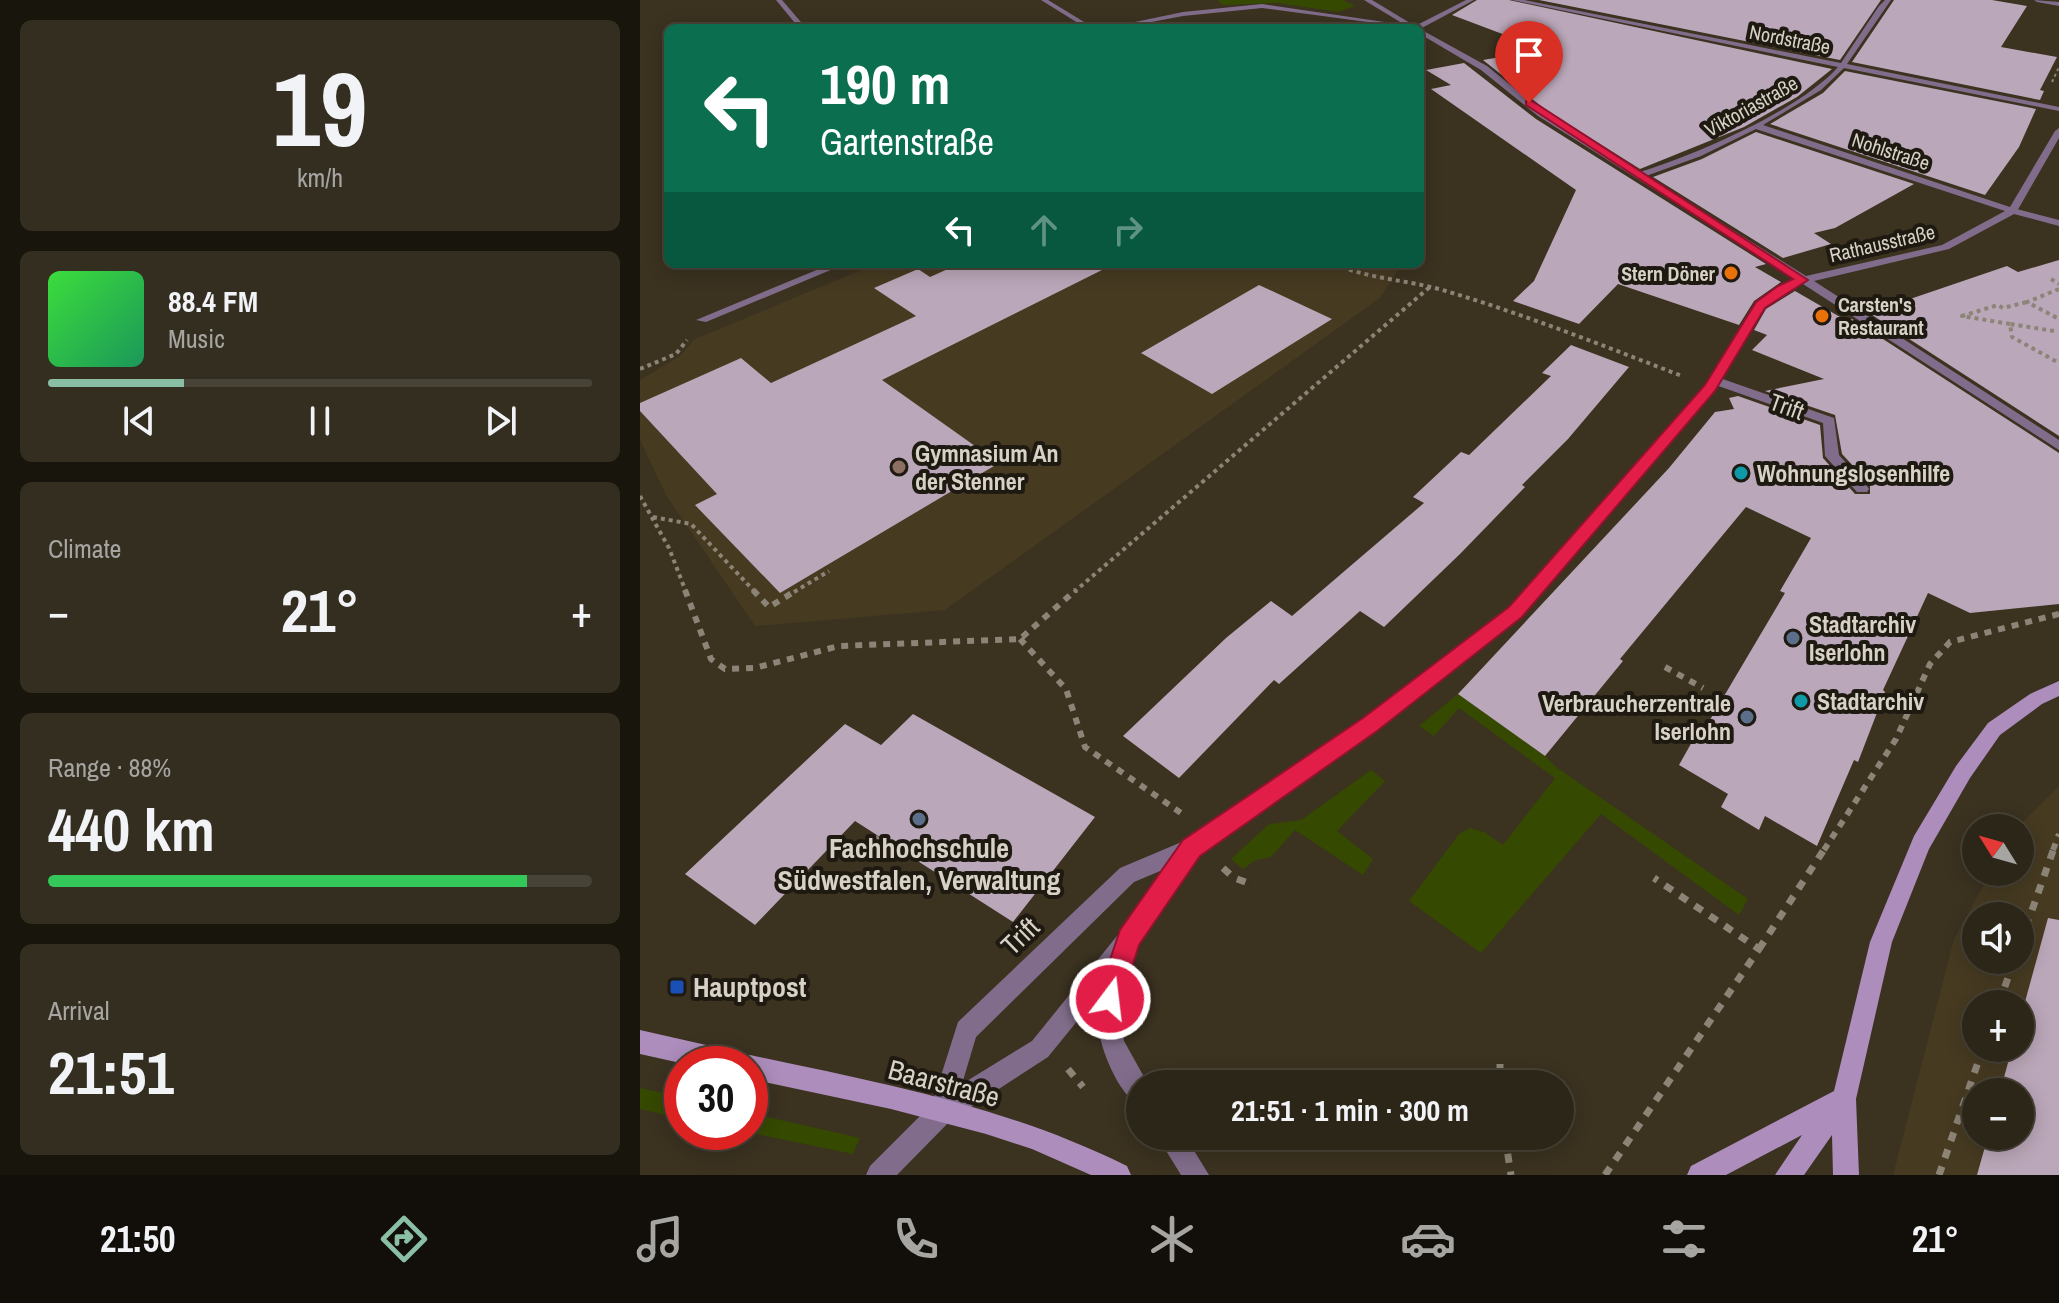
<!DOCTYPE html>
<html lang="en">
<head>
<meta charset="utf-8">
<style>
  :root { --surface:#2c2618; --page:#342e21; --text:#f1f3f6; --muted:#a6a5a2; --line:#484337; --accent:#8abfa5 }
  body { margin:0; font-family:"Archivo Narrow",sans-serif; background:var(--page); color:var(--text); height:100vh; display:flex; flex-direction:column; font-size:30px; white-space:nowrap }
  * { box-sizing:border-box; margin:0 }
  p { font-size:26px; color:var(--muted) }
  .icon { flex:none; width:44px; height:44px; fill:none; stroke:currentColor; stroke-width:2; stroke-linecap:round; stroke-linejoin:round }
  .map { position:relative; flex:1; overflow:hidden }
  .panel { display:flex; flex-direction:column; gap:20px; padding:20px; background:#18150d; width:640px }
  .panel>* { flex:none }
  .guide { position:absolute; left:24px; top:24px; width:760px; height:244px; border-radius:12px; box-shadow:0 4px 20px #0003,0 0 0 2px var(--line); background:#0b6e4f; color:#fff; overflow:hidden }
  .needle { width:52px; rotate:307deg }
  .buttons { position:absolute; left:1322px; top:814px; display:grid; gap:16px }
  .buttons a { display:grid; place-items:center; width:72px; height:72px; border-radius:50%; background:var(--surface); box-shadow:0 4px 20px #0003,0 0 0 2px var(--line); font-size:40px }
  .speed { position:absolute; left:24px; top:1046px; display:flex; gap:16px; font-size:40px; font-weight:700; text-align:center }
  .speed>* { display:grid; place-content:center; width:104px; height:104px; border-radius:50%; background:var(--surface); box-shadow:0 4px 20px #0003,0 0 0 2px var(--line); line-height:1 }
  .speed .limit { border:12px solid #d22; background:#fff; color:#111 }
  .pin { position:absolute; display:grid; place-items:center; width:68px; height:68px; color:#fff; margin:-82px -34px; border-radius:50% 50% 50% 0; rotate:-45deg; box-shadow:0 0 8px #0007 }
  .pin .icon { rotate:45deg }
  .me { position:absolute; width:88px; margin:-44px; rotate:15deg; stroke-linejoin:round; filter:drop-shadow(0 0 6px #0008) }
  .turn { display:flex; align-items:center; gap:28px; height:168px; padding:0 24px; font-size:36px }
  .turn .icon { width:104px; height:104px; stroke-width:2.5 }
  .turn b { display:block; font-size:56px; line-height:68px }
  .lanes { display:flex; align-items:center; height:76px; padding:0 24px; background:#0003; justify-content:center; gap:40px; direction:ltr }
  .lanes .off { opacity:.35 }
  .big { font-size:60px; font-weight:700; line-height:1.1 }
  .panel .card { flex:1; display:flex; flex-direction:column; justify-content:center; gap:12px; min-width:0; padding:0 28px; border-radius:12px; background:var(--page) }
  .panel .dial { align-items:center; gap:0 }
  .dial b { font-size:104px; line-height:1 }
  .song { display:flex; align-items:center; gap:24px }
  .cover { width:96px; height:96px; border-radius:12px; background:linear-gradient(135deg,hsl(120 70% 55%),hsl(150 70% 35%)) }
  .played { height:8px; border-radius:4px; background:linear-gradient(90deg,var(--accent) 25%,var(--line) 25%) }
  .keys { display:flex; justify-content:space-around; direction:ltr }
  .heat { display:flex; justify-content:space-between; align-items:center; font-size:44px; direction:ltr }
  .charge { height:12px; border-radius:6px; background:linear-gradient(90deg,#34c759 88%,var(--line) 0) }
  .trip { position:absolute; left:486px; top:1070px; width:448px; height:80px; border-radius:40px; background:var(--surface); box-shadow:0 4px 20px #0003,0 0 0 2px var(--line); font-weight:700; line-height:80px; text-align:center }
  .tab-bar { display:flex; height:128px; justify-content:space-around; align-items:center; background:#120f0a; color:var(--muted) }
  .tab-bar .icon { width:56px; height:56px }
  .tab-bar .selected { color:var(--accent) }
  .tab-bar b { font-size:36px; color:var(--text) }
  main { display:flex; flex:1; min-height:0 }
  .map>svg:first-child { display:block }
  .built { fill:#463a21; fill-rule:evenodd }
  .green { fill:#364900 }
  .building { fill:#baa7b9 }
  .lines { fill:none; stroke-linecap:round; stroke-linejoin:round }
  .path-far3 { stroke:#8c8476; stroke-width:2; stroke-dasharray:3 3; stroke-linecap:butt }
  .path-far2 { stroke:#8c8476; stroke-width:4; stroke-dasharray:4 4; stroke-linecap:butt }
  .path-far1 { stroke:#8c8476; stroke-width:6; stroke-dasharray:7 7; stroke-linecap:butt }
  .path { stroke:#8c8476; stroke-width:7; stroke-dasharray:9 9; stroke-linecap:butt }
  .lane { fill:#816d8b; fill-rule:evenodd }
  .street { fill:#816d8b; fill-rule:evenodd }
  .secondary { fill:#ad8dbc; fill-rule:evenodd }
  .route { fill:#e11d48; stroke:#92132f; stroke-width:2 }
  .food-dot { fill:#e8710a; stroke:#1e1a12; stroke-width:3 }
  .education-dot { fill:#8d6e63; stroke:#1e1a12; stroke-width:3 }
  .culture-dot { fill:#0f9aa8; stroke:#1e1a12; stroke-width:3 }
  .service-dot { fill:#5c6f8a; stroke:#1e1a12; stroke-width:3 }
  .transit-dot { fill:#1a4fb4; stroke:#1e1a12; stroke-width:3 }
  .labels { text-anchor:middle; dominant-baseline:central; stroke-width:8; stroke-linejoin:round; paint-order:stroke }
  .far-street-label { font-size:20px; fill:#d7d1c6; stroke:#1e1a12 }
  .far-poi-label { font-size:20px; font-weight:bold; fill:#d7d1c6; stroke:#1e1a12; text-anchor:end }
  .street-label { font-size:24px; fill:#d7d1c6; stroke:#1e1a12 }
  .poi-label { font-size:24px; font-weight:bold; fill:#d7d1c6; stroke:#1e1a12; text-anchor:start }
  .near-poi-label { font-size:28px; font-weight:bold; fill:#d7d1c6; stroke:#1e1a12 }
  .near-street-label { font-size:28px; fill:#d7d1c6; stroke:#1e1a12 }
</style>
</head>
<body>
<main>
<section class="panel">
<div class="card dial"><b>19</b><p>km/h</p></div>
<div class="card">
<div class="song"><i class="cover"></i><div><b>88.4 FM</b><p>Music</p></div></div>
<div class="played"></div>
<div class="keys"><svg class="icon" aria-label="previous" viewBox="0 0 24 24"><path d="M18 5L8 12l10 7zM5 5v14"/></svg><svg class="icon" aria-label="pause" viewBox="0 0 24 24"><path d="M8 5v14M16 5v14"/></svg><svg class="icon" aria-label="next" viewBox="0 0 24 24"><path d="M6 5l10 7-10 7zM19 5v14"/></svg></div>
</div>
<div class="card"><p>Climate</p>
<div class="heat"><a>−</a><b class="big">21°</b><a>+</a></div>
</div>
<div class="card"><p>Range · 88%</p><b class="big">440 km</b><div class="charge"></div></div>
<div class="card"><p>Arrival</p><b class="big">21:51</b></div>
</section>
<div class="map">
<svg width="1419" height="1175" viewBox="0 0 1419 1175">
  <rect width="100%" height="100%" fill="#3b3220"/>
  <path class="built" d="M236,264H762L740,298L305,610L115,626L26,495L0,440V380L40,356L55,339Z
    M1419,786V1175H1253L1314,939L1351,872H1380V828H1377ZM1336,916H1380V960H1336ZM1336,1004H1380V1048H1336ZM1336,1092H1380V1136H1336Z"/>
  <path class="green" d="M578,0H703L715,6L698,12L638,3L582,5Z
    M818,694L905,756L916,767L1108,899L1099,915L961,814L841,953L769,901L819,834L830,828L844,832L863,845L915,778L819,708L794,736L779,726Z
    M731,770L745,781L697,831L733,859L723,875L655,830L631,857L616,860L603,869L591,859L629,824L661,820Z
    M0,1088L42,1097V1119L0,1109Z
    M110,1113L220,1138L213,1154L106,1132H110Z"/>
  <path class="building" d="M837,0H869L1192,69L1157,97L1104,127L1000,169L906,110L843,60L913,48L881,41L812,15Z
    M899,0H1241L1200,60Z
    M1254,0H1352L1387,6L1361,47L1417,57L1400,90L1404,91L1400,100L1212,62Z
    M824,63L896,119L1126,264L1115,267L1141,282L1114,301L1099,325L978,284L939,324L873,301L894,281L936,190L791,89L811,85L786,70Z
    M1205,71L1396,109L1379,147L1345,195L1130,124L1183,93Z
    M1116,132L1274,184L1195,228L1174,233L1191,244L1143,258L1013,177L1062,159Z
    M1419,260V436L1229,313L1367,266L1378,272Z
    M319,264H474L242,380L359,463L140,593L55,505L77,494L0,411V403L101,358L131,383L276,316L234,288L278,269L290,277Z
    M619,285L692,319L572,394L501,353Z
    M1155,291L1207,321L1212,319L1419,453V604L1330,613L1288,593L1243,690L1245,692L1218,762L1214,760L1177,846L1125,816L1119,830L1081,807L1088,794L1039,765L1057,733L1061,735L1145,593L1140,591L1171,538L1106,507L980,659L983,661L905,756L818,694L1029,468L1075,412L1094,409L1089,398L1098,396L1180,425L1183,458L1215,494H1230V484L1202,454L1195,415L1125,391L1184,379L1112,350L1127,335L1114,330L1126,309Z
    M931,345L989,367L928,439L882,485L885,487L820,554L744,627L720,611L639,684L634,680L539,778L483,736L586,638L631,601L652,616L784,503L773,497L821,452L829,455L911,376L902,373Z
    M273,714L455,817L373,922L215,821L115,925L45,874L205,724L241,745Z
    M1408,918L1419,920V1175H1337L1348,1136H1380V1092H1360L1372,1048H1380V1020Z"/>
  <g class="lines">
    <path class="path-far3" d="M1412,82L1419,67"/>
    <path class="path-far2" d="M694,264C729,279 769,280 806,291C886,315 964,346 1042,376
      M1411,279L1419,284
      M1419,289L1387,302L1419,319
      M1370,324L1322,316L1358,305L1363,308L1387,302
      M1414,331L1370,324L1372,337L1419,363
      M0,369L36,354L47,340
      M0,496L29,548L46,592
      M13,517L51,524L115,592
      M154,592L189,571
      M434,592L791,286"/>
    <path class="path-far1" d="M45,590L71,659L85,669L115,668L199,646L380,639L436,590
      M113,590L129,607L157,590
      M380,639L426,689L445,747L544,815
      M1025,667L1063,688
      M234,842L239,837
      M1184,850L1256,739L1290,664L1310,642L1419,614
      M1413,850L1419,834"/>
    <path class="path" d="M583,868L594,878L614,885
      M1380,944L1414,848
      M1119,949L1185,848
      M1359,1004L1374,960
      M860,1064V1084
      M428,1069L443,1087
      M865,1136L871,1175
      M965,1175L1119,949L1014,878
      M1299,1175L1343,1048"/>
    <path class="lane" d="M1373,208L1419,220V226L1370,213L1368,211Z
      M1074,376L1194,418L1199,455L1227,486L1229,489L1227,492H1217L1185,456L1183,423L1070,383V377Z"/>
    <path class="street" d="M136,0H142L166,28H159Z
      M401,0H408L454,28H446Z
      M724,0H732L775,26L826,0H834L780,29L622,8L543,16L480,28H466L543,12L622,4L765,25Z
      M872,0H884L1201,63L1239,6L1245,0H1251L1207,64L1419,107V111L1204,68L1181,90L1123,125L1370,207L1415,131L1419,128V138L1376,213L1309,249L1174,281L1419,440V450L1163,284L1146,291L1124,307L1074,391L882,617L736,730L559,855L493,951L483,994L481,1026L484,1041L508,1084H500V1105C479,1097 459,1046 458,1024C457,1013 458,1003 460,993L408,1057L311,1120L257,1175H226L230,1166L292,1104L318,1022L480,868L544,841L724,718L870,607L1065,386L1116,303L1138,287L1156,279L898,116L841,70L780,34V29L847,66L904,112L1000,172C1055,155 1160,110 1198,67ZM1116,129L1365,211L1302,245L1166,276L1006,176L1061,156ZM525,869L481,931L392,1041L322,1084L336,1037L494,882Z
      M1394,0L1419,2V6L1397,2Z
      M191,264H205L66,322L56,320Z
      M517,1136H545L569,1175H541Z"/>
    <path class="secondary" d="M1419,681V696L1402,704L1360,735L1330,778L1289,849L1252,942L1216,1099L1219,1175H1193L1192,1135L1164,1175H1135L1162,1135L1086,1175H1047L1051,1166L1194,1091L1230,942L1274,836L1316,766L1348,723L1390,694Z
      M0,1030L97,1052L106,1057L110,1055C241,1083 366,1106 487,1166L491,1175H451L392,1149L346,1134L251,1109L110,1079V1064H45L0,1054Z"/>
  </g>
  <path class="route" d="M886,101H892L1168,280L1125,308L1075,391L882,617L737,731L560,856L499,945L479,1008L470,1012L461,1008L457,999L480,930L543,840L723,718L869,607L1065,385L1116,302L1138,286L1153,279L886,105Z"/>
  <g class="food-dot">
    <circle cx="1091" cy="273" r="8"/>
    <circle cx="1182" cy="316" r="8"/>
  </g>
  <circle class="education-dot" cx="259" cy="467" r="8"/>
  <g class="culture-dot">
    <circle cx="1101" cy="473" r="8"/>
    <circle cx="1161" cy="701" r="8"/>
  </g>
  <g class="service-dot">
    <circle cx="1153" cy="638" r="8"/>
    <circle cx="1107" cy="717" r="8"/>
    <circle cx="279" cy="819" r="8"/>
  </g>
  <rect class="transit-dot" x="29" y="979" width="16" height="16" rx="4"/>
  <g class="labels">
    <g class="far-street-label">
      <text transform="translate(1150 39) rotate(11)">Nordstraße</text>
      <text transform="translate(1111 106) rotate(-29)">Viktoriastraße</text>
      <text transform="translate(1251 151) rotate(18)">Nohlstraße</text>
      <text transform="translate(1242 243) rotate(-13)">Rathausstraße</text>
    </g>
    <g class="far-poi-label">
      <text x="1075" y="273">Stern Döner</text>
      <text x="1198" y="304" text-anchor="start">Carsten's<tspan x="1198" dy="23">Restaurant</tspan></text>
    </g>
    <g class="street-label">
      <text transform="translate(1147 406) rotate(20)">Trift</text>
    </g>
    <g class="poi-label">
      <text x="275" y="453">Gymnasium An<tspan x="275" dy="28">der Stenner</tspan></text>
      <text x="1117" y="473">Wohnungslosenhilfe</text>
      <text x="1169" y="624">Stadtarchiv<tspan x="1169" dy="28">Iserlohn</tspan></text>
      <text x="1177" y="701">Stadtarchiv</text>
      <text x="1091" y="703" text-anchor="end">Verbraucherzentrale<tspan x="1091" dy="28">Iserlohn</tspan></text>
    </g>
    <g class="near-poi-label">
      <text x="279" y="848">Fachhochschule<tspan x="279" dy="32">Südwestfalen, Verwaltung</tspan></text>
      <text x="53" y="987" text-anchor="start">Hauptpost</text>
    </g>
    <g class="near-street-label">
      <text transform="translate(380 936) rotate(-44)">Trift</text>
      <text transform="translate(304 1083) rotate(15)">Baarstraße</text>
    </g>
  </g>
</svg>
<div class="buttons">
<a><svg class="needle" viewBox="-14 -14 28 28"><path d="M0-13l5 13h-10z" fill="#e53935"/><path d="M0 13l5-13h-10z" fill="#a6a5a2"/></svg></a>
<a><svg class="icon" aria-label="sound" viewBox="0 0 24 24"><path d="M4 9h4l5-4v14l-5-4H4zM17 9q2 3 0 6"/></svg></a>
<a>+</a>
<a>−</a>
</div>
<div class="speed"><div class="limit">30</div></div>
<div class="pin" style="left:889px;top:103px;background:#d93025"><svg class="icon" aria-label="arrive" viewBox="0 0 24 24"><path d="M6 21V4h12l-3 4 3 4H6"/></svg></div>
<svg class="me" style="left:470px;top:999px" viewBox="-20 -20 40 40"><circle r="17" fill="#e11d48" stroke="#fff" stroke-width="3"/><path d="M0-11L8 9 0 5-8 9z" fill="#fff"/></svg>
<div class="trip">21:51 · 1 min · 300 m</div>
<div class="guide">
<div class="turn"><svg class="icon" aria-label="left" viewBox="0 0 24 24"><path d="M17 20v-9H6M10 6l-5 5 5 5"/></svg><div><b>190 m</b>Gartenstraße</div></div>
<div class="lanes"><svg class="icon" aria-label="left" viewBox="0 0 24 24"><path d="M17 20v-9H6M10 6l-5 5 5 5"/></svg><svg class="icon off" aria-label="ahead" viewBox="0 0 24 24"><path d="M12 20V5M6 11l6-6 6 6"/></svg><svg class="icon off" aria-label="right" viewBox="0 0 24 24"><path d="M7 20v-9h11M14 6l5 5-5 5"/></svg></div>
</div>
</div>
</main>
<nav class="tab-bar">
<b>21:50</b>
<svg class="icon selected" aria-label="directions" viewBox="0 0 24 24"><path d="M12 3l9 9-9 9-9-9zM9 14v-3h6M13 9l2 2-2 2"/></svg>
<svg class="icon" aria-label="music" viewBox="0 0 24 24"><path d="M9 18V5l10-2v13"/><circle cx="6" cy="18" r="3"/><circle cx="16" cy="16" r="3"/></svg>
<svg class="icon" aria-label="phone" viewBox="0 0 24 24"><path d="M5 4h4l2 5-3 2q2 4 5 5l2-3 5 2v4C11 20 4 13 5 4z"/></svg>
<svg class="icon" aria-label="climate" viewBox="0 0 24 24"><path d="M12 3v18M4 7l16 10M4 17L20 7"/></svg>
<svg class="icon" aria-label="car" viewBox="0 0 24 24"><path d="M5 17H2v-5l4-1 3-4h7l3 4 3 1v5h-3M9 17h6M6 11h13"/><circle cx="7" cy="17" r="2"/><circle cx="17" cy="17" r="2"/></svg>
<svg class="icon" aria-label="filters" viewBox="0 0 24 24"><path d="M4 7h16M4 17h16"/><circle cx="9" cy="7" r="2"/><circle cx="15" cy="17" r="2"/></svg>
<b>21°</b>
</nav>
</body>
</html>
